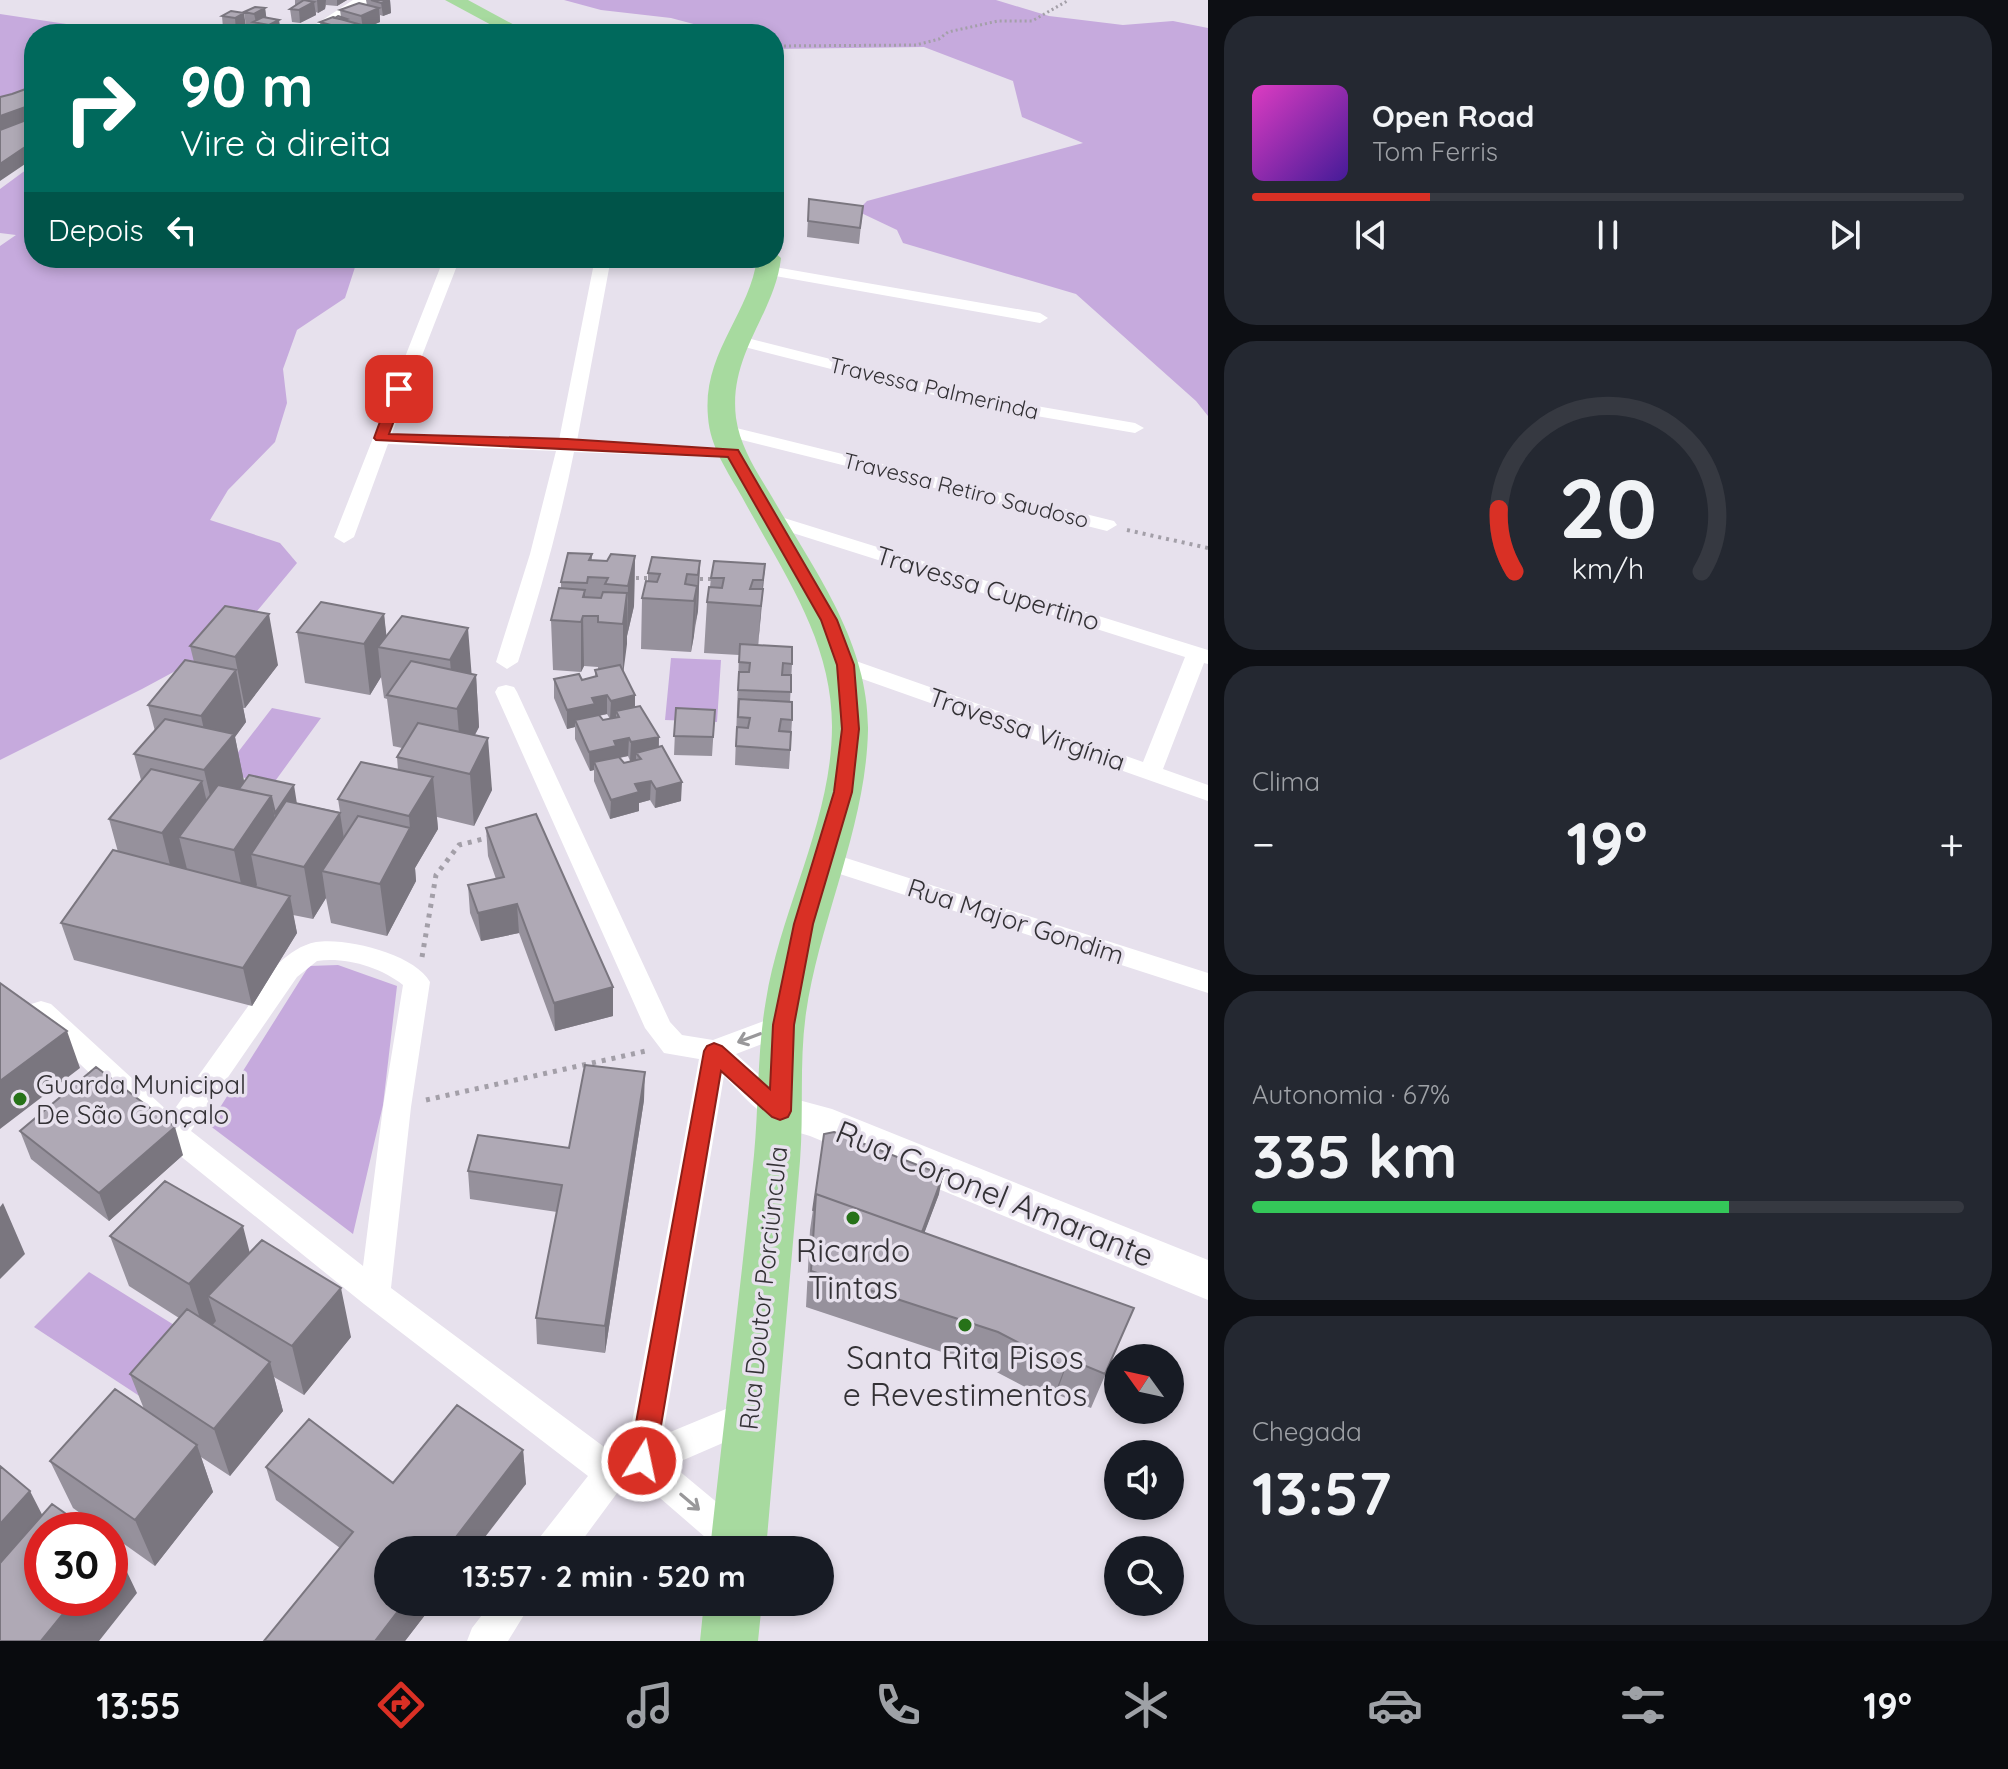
<!DOCTYPE html>
<html lang="pt">
<head>
<meta charset="utf-8">
<style>
  :root { --surface:#171b24; --page:#242831; --text:#f1f3f6; --muted:#9ea1a6; --line:#363941; --accent:#d93025 }
  body { margin:0; font-family:Quicksand,sans-serif; background:var(--page); color:var(--text); height:100vh; display:flex; flex-direction:column; font-size:30px; white-space:nowrap }
  * { box-sizing:border-box; margin:0 }
  p { font-size:26px; color:var(--muted) }
  .icon { flex:none; width:44px; height:44px; fill:none; stroke:currentColor; stroke-width:2; stroke-linecap:round; stroke-linejoin:round }
  .map { position:relative; flex:1; overflow:hidden }
  .drawer { display:flex; flex-direction:column; gap:16px; padding:16px; background:#0d0f14; width:800px }
  .drawer>* { flex:none }
  .top-card { position:absolute; left:24px; top:24px; width:760px; height:244px; border-radius:32px; box-shadow:0 4px 12px #0003; background:#00695c; color:#fff; overflow:hidden }
  .needle { width:52px; rotate:303deg }
  .buttons { position:absolute; left:1104px; top:1344px; display:grid; gap:16px }
  .buttons a { display:grid; place-items:center; width:80px; height:80px; border-radius:50%; background:var(--surface); box-shadow:0 4px 12px #0003; font-size:40px }
  .speed { position:absolute; left:24px; top:1512px; display:flex; gap:16px; font-size:40px; font-weight:700; text-align:center }
  .speed>* { display:grid; place-content:center; width:104px; height:104px; border-radius:50%; background:var(--surface); box-shadow:0 4px 12px #0003; line-height:1 }
  .speed .limit { border:12px solid #d22; background:#fff; color:#111 }
  .pin { position:absolute; display:grid; place-items:center; width:68px; height:68px; color:#fff; margin:-34px; border-radius:16px; box-shadow:0 4px 12px #0006 }
  .me { position:absolute; width:88px; margin:-44px; rotate:10deg; stroke-linejoin:round; filter:drop-shadow(0 0 6px #0008) }
  .turn { display:flex; align-items:center; gap:28px; height:168px; padding:0 24px; font-size:36px }
  .turn .icon { width:104px; height:104px; stroke-width:2.5 }
  .turn b { display:block; font-size:56px; line-height:68px }
  .then { display:flex; align-items:center; height:76px; padding:0 24px; background:#0003; gap:16px; font-size:30px }
  .big { font-size:60px; font-weight:800; line-height:1.1 }
  .drawer .card { flex:1; display:flex; flex-direction:column; justify-content:center; gap:12px; min-width:0; padding:0 28px; border-radius:32px; background:var(--page) }
  .drawer .dial { align-items:center; gap:0 }
  .dial svg { height:208px; overflow:visible; fill:none; stroke:var(--line); stroke-width:7; stroke-linecap:round; text-anchor:middle }
  .dial text { fill:var(--text); stroke:none }
  .song { display:flex; align-items:center; gap:24px }
  .cover { width:96px; height:96px; border-radius:12px; background:linear-gradient(135deg,hsl(310 70% 55%),hsl(260 70% 35%)) }
  .played { height:8px; border-radius:4px; background:linear-gradient(90deg,var(--accent) 25%,var(--line) 25%) }
  .keys { display:flex; justify-content:space-around; direction:ltr }
  .heat { display:flex; justify-content:space-between; align-items:center; font-size:44px; direction:ltr }
  .charge { height:12px; border-radius:6px; background:linear-gradient(90deg,#34c759 67%,var(--line) 0) }
  .trip { position:absolute; left:374px; top:1536px; width:460px; height:80px; border-radius:40px; background:var(--surface); box-shadow:0 4px 12px #0003; font-weight:800; line-height:80px; text-align:center }
  .menu { display:flex; height:128px; justify-content:space-around; align-items:center; background:#090b0e; color:var(--muted) }
  .menu .icon { width:56px; height:56px }
  .menu .selected { color:var(--accent) }
  .menu b { font-size:36px; color:var(--text) }
  main { display:flex; flex:1; min-height:0 }
  .map>svg:first-child { display:block }
  .green { fill:#c6aadd }
  .lines { fill:none; stroke-linecap:round; stroke-linejoin:round }
  .path-far2 { stroke:#a39fa8; stroke-width:3; stroke-dasharray:2 3; stroke-linecap:butt }
  .path-far1 { stroke:#a39fa8; stroke-width:4; stroke-dasharray:3 5; stroke-linecap:butt }
  .path { stroke:#a39fa8; stroke-width:5; stroke-dasharray:4 6; stroke-linecap:butt }
  .street { fill:#fff; fill-rule:evenodd }
  .secondary { fill:#fff; fill-rule:evenodd }
  .primary { fill:#a7da9f; fill-rule:evenodd }
  .wall { fill:#96919c; fill-rule:evenodd }
  .shaded-wall { fill:#7a767f }
  .building { fill:#afa9b5; stroke:#7a767f; stroke-width:2 }
  .oneway { stroke:#99989a }
  .route { fill:#d93025; stroke:#8d1f18; stroke-width:2 }
  .poi-dot { fill:#267218; stroke:#e7e1ed; stroke-width:3 }
  .labels { text-anchor:middle; dominant-baseline:central; stroke-width:7; stroke-linejoin:round; paint-order:stroke }
  .far-street-label { font-size:22px; fill:#333135; stroke:#e7e1ed }
  .street-label { font-size:26px; fill:#333135; stroke:#e7e1ed }
  .poi-label { font-size:26px; fill:#333135; stroke:#e7e1ed; text-anchor:start }
  .near-street-label { font-size:32px; fill:#333135; stroke:#e7e1ed }
  .near-poi-label { font-size:32px; fill:#333135; stroke:#e7e1ed }
</style>
</head>
<body>
<main>
<div class="map">
<svg width="1208" height="1641" viewBox="0 0 1208 1641">
  <rect width="100%" height="100%" fill="#e7e1ed"/>
  <path class="green" d="M564,0H996L1049,16L1123,25L1173,21L1208,28V416L1196,401L1076,294L903,243L897,230L857,211L867,201L1083,143L1022,117L1013,81L924,47L774,49V34H731L671,18L601,10Z
    M0,14L73,25L90,31L87,34H34V96L0,110Z
    M34,164V258H358L345,298L297,330L283,369L287,403L275,442L228,490L210,520L280,543L297,563L233,640L142,689L0,760V246L16,235L0,233V189Z
    M671,658L721,660L717,722L665,720Z
    M272,708L321,718L273,784L222,773Z
    M338,965L397,986L383,1105L353,1234L209,1125L309,966Z
    M89,1272L195,1338L144,1399L34,1327Z"/>
  <g class="lines">
    <path class="path-far2" d="M774,46L916,45L939,39L948,32L998,21H1032L1069,0"/>
    <path class="path-far1" d="M1127,530L1208,548
      M628,578H654
      M692,579H714"/>
    <path class="path" d="M422,957L436,875L459,845L491,837
      M426,1100L646,1051"/>
    <path class="street" d="M444,258H460L392,433L559,440L595,258H611L577,441L733,448L742,453L733,458L574,452C560,523 540,593 518,662L507,669L496,662L530,554L556,451L388,444L354,537L344,543L334,537Z
      M769,266L1040,313L1048,318L1040,323L764,274L761,271Z
      M735,335L973,395L1135,423L1144,428L1135,433L973,405L729,343L727,340Z
      M724,425L1114,521L1117,525L1107,531L718,434L715,430L718,426Z
      M768,513L1208,650V664L1204,663L1163,769L1208,785V801L837,670L834,665L837,660H853L1143,762L1185,657L761,523L758,519Z
      M506,685L514,687L517,692L670,1022L682,1035L713,1040L783,1014L793,1018L797,1025L793,1032L736,1054L790,1103L794,1111L790,1119C765,1127 741,1092 724,1076L663,1435L750,1399L762,1404L767,1415L762,1426L672,1465L749,1529L755,1541L751,1550H720L638,1479L623,1485L575,1550H535L540,1537L588,1476L364,1304L163,1142L31,1018L28,1011L31,1004L41,1001L51,1004L171,1114L279,963C290,953 301,945 316,942C346,937 415,954 430,982L411,1107L391,1288L615,1455L627,1450L699,1059L664,1053L645,1028L495,692L498,687ZM317,961C346,957 380,967 403,985L383,1107L363,1266L191,1131L297,977Z
      M824,851L1208,973V993L815,866L812,860L815,854Z
      M492,1602H532L508,1641H467L472,1628Z"/>
    <path class="secondary" d="M353,0H372L320,34H301Z
      M780,1095L832,1109L1208,1260V1300L810,1136L766,1123L760,1111L766,1099Z"/>
    <path class="primary" d="M445,0H468L531,34H508Z
      M774,252L781,258C775,314 728,354 736,418C740,447 757,472 772,497C814,570 869,642 868,730C866,827 820,918 806,1013C799,1062 804,1112 800,1161C789,1291 777,1420 766,1550H710C724,1418 741,1287 754,1155C759,1103 757,1051 766,1000C781,908 832,820 832,726C832,639 782,571 742,497C728,472 710,447 708,417C702,353 750,314 757,258H774Z
      M704,1602H762L758,1641H700Z"/>
  </g>
  <path class="wall" d="M295,0H347L337,6L326,5L325,9L318,13L316,12V15L300,23L292,22L290,9L295,6Z
    M366,0H390L391,13L383,16L380,15V22L368,27L376,29V34H322L320,22L341,17L340,10L367,5Z
    M265,8L266,17L281,30L295,27L296,34H197L223,28L222,16L231,11L245,27L254,28L246,26L244,12Z
    M809,199L863,206L859,244L807,237Z
    M592,554V560L607,561L635,556L634,606L627,636L623,671L635,695V707L659,737V747L681,801L655,808L650,800L639,803V811L610,819L594,781V770L590,771L575,739V727L567,729L554,698V679L582,680L595,677V670H598V667L584,666L581,672L553,670L551,620L561,588V582ZM607,714L610,719L603,720L599,716ZM628,756L630,761L624,763L620,758Z
    M700,561L698,611L691,652L641,649L642,598L648,582V573Z
    M765,564L758,645L792,664L790,702L792,720L789,769L735,765L739,655L704,653L707,602L710,587L711,578Z
    M384,614L386,636L402,616L472,674L476,675L479,727L475,735L492,790L474,826L437,817L438,829L415,868L416,881L387,936L331,923L326,898L313,919L293,915L297,933L252,1006L74,960L61,923L118,852L109,819L141,780L134,754L155,731L148,705L194,662L190,646L278,665L245,708H243L246,722L235,737L244,782L297,803L340,812L338,799L398,770L397,757L402,748L393,746L387,699L384,698L381,677L370,695L305,683L297,632Z
    M676,708L715,710L712,756L674,755Z
    M486,828L613,1016L555,1031L519,933L481,941L470,913L468,885L496,879L488,856Z
    M644,1100L605,1353L537,1344L536,1318L557,1212L470,1199L468,1171L569,1148Z
    M20,1131L183,1155L109,1221L31,1159Z
    M824,1134L939,1194L924,1233L1134,1308L1091,1408L1056,1394L1052,1401L987,1367L806,1307L810,1230Z
    M110,1236L250,1253L351,1337L304,1395L274,1377L283,1411L230,1476L201,1457L213,1492L155,1566L110,1534V1530H104L73,1508L50,1461L144,1409L130,1374L179,1318L129,1286Z
    M523,1450L526,1484L388,1602H435L405,1641H264L340,1548L276,1500L266,1467L393,1483Z"/>
  <path class="shaded-wall" d="M317,0H326L325,9L318,13Z
    M337,0H347L337,6Z
    M390,0L391,13L383,16L381,3Z
    M314,2L316,15L300,23L299,10Z
    M265,8L267,22H256L254,14Z
    M379,8L380,22L363,29L361,16Z
    M244,13L246,27L236,31L235,18Z
    M279,20L281,32H278V34H266L270,33L269,25Z
    M295,27L296,34H286L285,33Z
    M376,29V34H363Z
    M34,104V120L0,131V116Z
    M34,141V158L0,181V164Z
    M635,556L634,606L627,636L628,586Z
    M700,561L698,611L695,625L698,575Z
    M765,564L761,615L757,656L763,580Z
    M697,586L694,636L691,652L694,601Z
    M585,590V616H583L584,666L581,672V622L583,597Z
    M627,593V644L623,675V624Z
    M269,614L278,665L245,708L235,657Z
    M384,614L388,649L378,647L381,677L370,695L364,644Z
    M468,628L472,679L454,708L450,660Z
    M236,670L246,722L235,737L245,786L216,822L204,770L211,762L201,716Z
    M476,675L479,727L461,760L457,709Z
    M607,695V714L575,720V727L567,729V710L592,698Z
    M635,695V714L616,711V718L610,719L611,701Z
    M659,737L658,756L636,753V760L630,761L631,742Z
    M488,738L492,790L474,826L470,774Z
    M629,738L628,756L594,762V770L590,771L589,752L614,741Z
    M433,777L438,829L415,868L416,881L387,936L380,884L410,829L409,816Z
    M202,781L214,833L179,837L187,869L175,885L162,833Z
    M651,781L650,800L639,803V811L610,819L611,800L635,784Z
    M682,782L681,801L655,808L656,789Z
    M294,785L297,804L278,832L275,813Z
    M271,796L280,848L251,854L257,885L245,903L234,850Z
    M340,813L348,865L322,871L326,898L313,919L304,867Z
    M290,896L297,933L252,1006L243,968Z
    M517,904L519,933L481,941L478,913Z
    M613,987V1016L555,1031L554,1003Z
    M67,1031L80,1068L0,1129V1081Z
    M645,1072L644,1100L605,1353V1326Z
    M175,1127L183,1155L109,1221L99,1193Z
    M943,1175L939,1194L912,1266L916,1248Z
    M3,1203L25,1254L0,1279V1207Z
    M243,1226L256,1277L208,1296L216,1321L205,1334L189,1284Z
    M341,1288L351,1337L304,1395L292,1346Z
    M1069,1359L1056,1394L1052,1401L1065,1367Z
    M270,1362L283,1411L230,1476L214,1429Z
    M197,1445L213,1492L155,1566L135,1520Z
    M523,1450L526,1484L475,1550H446Z
    M30,1491L50,1530L0,1599V1524Z
    M116,1549L137,1593L99,1641H41L76,1598H110V1556Z
    M405,1602H435L405,1641H375Z"/>
  <path class="building" d="M304,0L314,2L299,10L290,9Z
    M371,0H389L381,3Z
    M359,3L379,8L361,16L340,10Z
    M255,7L265,8L254,14L244,12Z
    M231,11L244,13L235,18L222,16Z
    M338,16L347,19L344,20L335,18Z
    M263,17L279,20L269,25L253,22Z
    M333,17L376,29L363,34L320,22Z
    M235,25L277,31L266,34H197Z
    M288,26L295,27L285,33L278,32Z
    M34,86V104L0,116V97L12,94Z
    M34,117V141L0,164V130Z
    M809,199L863,206L860,228L808,221Z
    M568,553L592,554L589,560L607,561L611,554L635,556L628,586L605,584L608,578L588,577L587,583L561,582Z
    M652,557L700,561L698,575L687,574L685,584L697,586L694,601L642,598L646,581L657,582L660,574L648,573Z
    M714,561L765,564L763,580H753L750,589H763L761,606L707,602L709,587L722,588L724,578H711Z
    M559,588L585,590L583,597L601,598L603,592L627,593L623,624L598,622V616H583L581,622L551,620Z
    M321,602L384,614L364,644L297,632Z
    M225,606L269,614L235,657L190,646Z
    M402,616L468,628L450,660L378,647Z
    M740,644L792,647V664L783,663L782,675H791V692L738,690L739,672H749L750,663L739,662Z
    M185,660L236,670L201,716L148,705Z
    M411,661L476,675L457,709L387,695Z
    M620,665L635,695L611,701L607,695L592,698L595,704L567,710L554,679L579,674L582,680L597,676L595,670Z
    M739,699L792,702V720L781,719L779,731L791,732L790,750L736,746L737,727L748,728L750,718L738,717Z
    M640,706L659,737L631,742L629,738L614,741L616,746L589,752L575,720L599,715L603,720L619,717L616,711Z
    M676,708L715,710L713,737L674,736Z
    M165,719L234,734L204,770L134,754Z
    M418,723L488,738L470,774L397,757Z
    M662,746L682,782L656,789L651,781L635,784L639,792L611,800L594,762L619,757L624,763L641,759L636,753Z
    M361,762L433,777L409,816L338,799Z
    M151,769L202,781L162,833L109,819Z
    M249,775L294,785L275,813L271,796L239,789Z
    M218,785L271,796L234,850L179,837Z
    M286,801L340,813L304,867L251,854Z
    M536,814L613,987L554,1003L517,904L478,913L468,885L504,877L486,828Z
    M358,816L410,828L380,884L322,871Z
    M113,850L290,896L243,968L61,923Z
    M0,983L67,1031L0,1081Z
    M585,1065L645,1072L605,1326L536,1318L562,1185L468,1171L478,1135L569,1148Z
    M96,1067L175,1127L99,1193L20,1131Z
    M834,1132L943,1175L922,1232L816,1194L813,1211L824,1134Z
    M165,1181L243,1226L189,1284L110,1236Z
    M816,1194L1134,1308L1105,1374L1069,1359L1065,1367L998,1332L811,1271Z
    M262,1240L341,1288L292,1346L208,1296Z
    M187,1309L270,1362L214,1429L130,1374Z
    M115,1389L197,1445L135,1520L50,1461Z
    M457,1405L523,1450L446,1550H388V1602H405L375,1641H264L353,1532L266,1467L309,1419L393,1483Z
    M0,1466L30,1491L0,1524Z
    M52,1504L89,1530H42V1598H76L41,1641H0V1563Z
    M110,1545L116,1549L110,1556Z"/>
  <defs><path id="oneway-shaft" d="M-6 0H5M1.5-3L5.5 0L1.5 3" fill="none" stroke-width="1.6" stroke-linecap="round" stroke-linejoin="round" transform="scale(2)"/></defs>
  <g class="oneway">
    <use href="#oneway-shaft" transform="translate(749 1038) rotate(159)"/>
    <use href="#oneway-shaft" transform="translate(690 1502) rotate(40)"/>
  </g>
  <path class="route" d="M399,385L406,389L389,434L567,439L738,450L837,620L854,665L859,729L852,792L813,924L794,1025L791,1111L788,1117L780,1120L772,1117L721,1071L655,1461L651,1470L642,1473L633,1470L629,1461L704,1051L707,1046L714,1043L722,1046L770,1089L773,1025L794,924L834,792L842,729L837,665L821,620L728,457L376,440L374,438L392,389Z"/>
  <g class="poi-dot">
    <circle cx="20" cy="1099" r="8"/>
    <circle cx="853" cy="1218" r="8"/>
    <circle cx="965" cy="1325" r="8"/>
  </g>
  <g class="labels">
    <g class="far-street-label">
      <text transform="translate(934 388) rotate(13)">Travessa Palmerinda</text>
      <text transform="translate(966 490) rotate(14)">Travessa Retiro Saudoso</text>
    </g>
    <g class="street-label">
      <text transform="translate(988 588) rotate(17)">Travessa Cupertino</text>
      <text transform="translate(1027 729) rotate(19)">Travessa Virgínia</text>
      <text transform="translate(1016 921) rotate(18)">Rua Major Gondim</text>
      <text transform="translate(763 1288) rotate(-84)">Rua Doutor Porciúncula</text>
    </g>
    <g class="poi-label">
      <text x="36" y="1084">Guarda Municipal<tspan x="36" dy="30">De São Gonçalo</tspan></text>
    </g>
    <g class="near-street-label">
      <text transform="translate(995 1193) rotate(22)">Rua Coronel Amarante</text>
    </g>
    <g class="near-poi-label">
      <text x="853" y="1250">Ricardo<tspan x="853" dy="37">Tintas</tspan></text>
      <text x="965" y="1357">Santa Rita Pisos<tspan x="965" dy="37">e Revestimentos</tspan></text>
    </g>
  </g>
</svg>
<div class="buttons">
<a><svg class="needle" viewBox="-14 -14 28 28"><path d="M0-13l5 13h-10z" fill="#e53935"/><path d="M0 13l5-13h-10z" fill="#9ea1a6"/></svg></a>
<a><svg class="icon" aria-label="sound" viewBox="0 0 24 24"><path d="M4 9h4l5-4v14l-5-4H4zM17 9q2 3 0 6"/></svg></a>
<a><svg class="icon" aria-label="search" viewBox="0 0 24 24"><circle cx="10" cy="10" r="6"/><path d="M15 15l6 6"/></svg></a>
</div>
<div class="speed"><div class="limit">30</div></div>
<div class="pin" style="left:399px;top:389px;background:#d93025"><svg class="icon" aria-label="arrive" viewBox="0 0 24 24"><path d="M6 21V4h12l-3 4 3 4H6"/></svg></div>
<svg class="me" style="left:642px;top:1461px" viewBox="-20 -20 40 40"><circle r="17" fill="#d93025" stroke="#fff" stroke-width="3"/><path d="M0-11L8 9 0 5-8 9z" fill="#fff"/></svg>
<div class="trip">13:57 · 2 min · 520 m</div>
<div class="top-card">
<div class="turn"><svg class="icon" aria-label="right" viewBox="0 0 24 24"><path d="M7 20v-9h11M14 6l5 5-5 5"/></svg><div><b>90 m</b>Vire à direita</div></div>
<div class="then">Depois<svg class="icon" aria-label="left" viewBox="0 0 24 24"><path d="M17 20v-9H6M10 6l-5 5 5 5"/></svg></div>
</div>
</div>
<section class="drawer">
<div class="card">
<div class="song"><i class="cover"></i><div><b>Open Road</b><p>Tom Ferris</p></div></div>
<div class="played"></div>
<div class="keys"><svg class="icon" aria-label="previous" viewBox="0 0 24 24"><path d="M18 5L8 12l10 7zM5 5v14"/></svg><svg class="icon" aria-label="pause" viewBox="0 0 24 24"><path d="M8 5v14M16 5v14"/></svg><svg class="icon" aria-label="next" viewBox="0 0 24 24"><path d="M6 5l10 7-10 7zM19 5v14"/></svg></div>
</div>
<div class="card dial"><svg viewBox="0 0 100 80">
<path d="M14 69A42 42 0 1 1 86 69"/>
<path d="M14 69A42 42 0 0 1 8 45" stroke="#d93025"/>
<text x="50" y="56" font-size="32" font-weight="700">20</text>
<text x="50" y="72" font-size="11">km/h</text>
</svg></div>
<div class="card"><p>Clima</p>
<div class="heat"><a>−</a><b class="big">19°</b><a>+</a></div>
</div>
<div class="card"><p>Autonomia · 67%</p><b class="big">335 km</b><div class="charge"></div></div>
<div class="card"><p>Chegada</p><b class="big">13:57</b></div>
</section>
</main>
<nav class="menu">
<b>13:55</b>
<svg class="icon selected" aria-label="directions" viewBox="0 0 24 24"><path d="M12 3l9 9-9 9-9-9zM9 14v-3h6M13 9l2 2-2 2"/></svg>
<svg class="icon" aria-label="music" viewBox="0 0 24 24"><path d="M9 18V5l10-2v13"/><circle cx="6" cy="18" r="3"/><circle cx="16" cy="16" r="3"/></svg>
<svg class="icon" aria-label="phone" viewBox="0 0 24 24"><path d="M5 4h4l2 5-3 2q2 4 5 5l2-3 5 2v4C11 20 4 13 5 4z"/></svg>
<svg class="icon" aria-label="climate" viewBox="0 0 24 24"><path d="M12 3v18M4 7l16 10M4 17L20 7"/></svg>
<svg class="icon" aria-label="car" viewBox="0 0 24 24"><path d="M5 17H2v-5l4-1 3-4h7l3 4 3 1v5h-3M9 17h6M6 11h13"/><circle cx="7" cy="17" r="2"/><circle cx="17" cy="17" r="2"/></svg>
<svg class="icon" aria-label="filters" viewBox="0 0 24 24"><path d="M4 7h16M4 17h16"/><circle cx="9" cy="7" r="2"/><circle cx="15" cy="17" r="2"/></svg>
<b>19°</b>
</nav>
</body>
</html>
